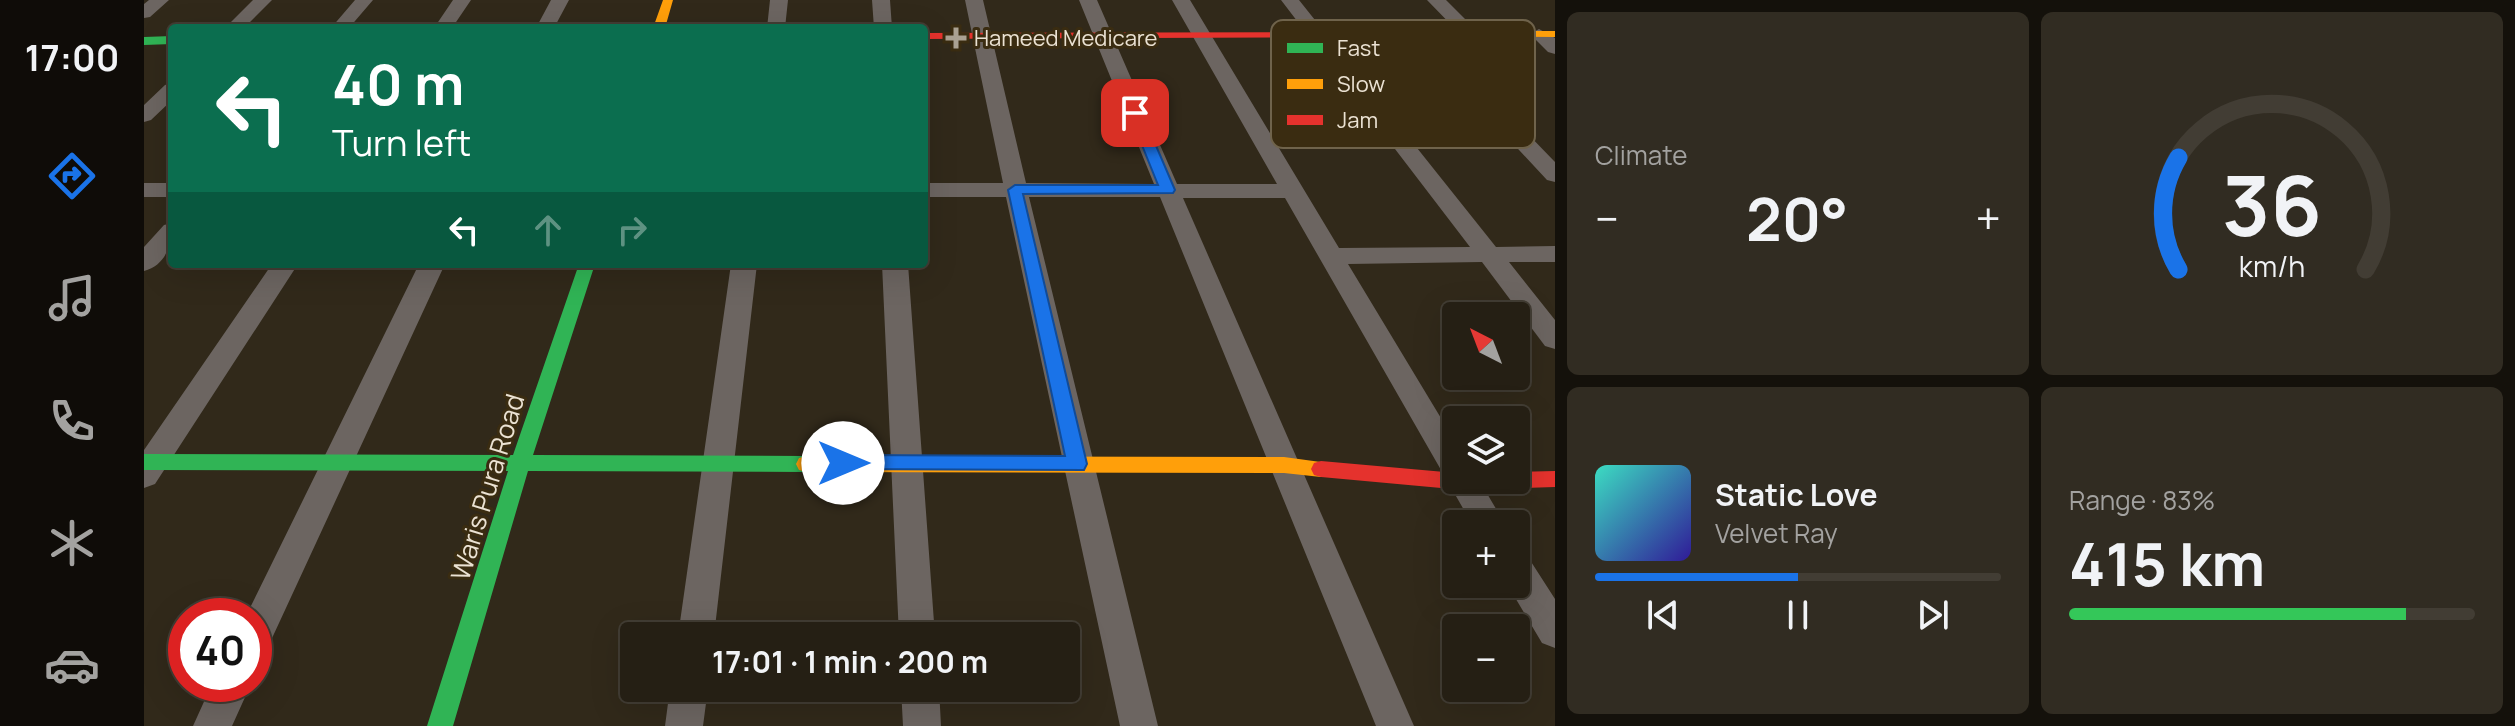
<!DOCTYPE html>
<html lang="en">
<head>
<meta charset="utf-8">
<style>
  :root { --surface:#251f14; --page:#312c22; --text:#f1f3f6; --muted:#a3a2a0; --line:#423d34; --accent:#1a73e8 }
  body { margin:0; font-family:Manrope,sans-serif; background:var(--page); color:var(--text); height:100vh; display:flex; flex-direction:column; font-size:30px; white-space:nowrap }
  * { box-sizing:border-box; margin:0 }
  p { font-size:26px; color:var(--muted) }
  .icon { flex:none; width:44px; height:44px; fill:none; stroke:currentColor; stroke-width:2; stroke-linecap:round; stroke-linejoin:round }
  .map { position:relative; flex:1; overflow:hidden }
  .drawer { display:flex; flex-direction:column; gap:12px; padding:12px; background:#14110b; width:960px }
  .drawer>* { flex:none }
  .guide { position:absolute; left:24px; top:24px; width:760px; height:244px; border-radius:8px; box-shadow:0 8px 32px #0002,0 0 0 2px var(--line); background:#0b6e4f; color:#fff; overflow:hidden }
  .needle { width:52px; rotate:318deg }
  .fabs { position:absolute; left:1298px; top:302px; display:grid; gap:16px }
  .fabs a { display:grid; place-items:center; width:88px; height:88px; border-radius:8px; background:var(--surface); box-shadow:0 8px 32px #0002,0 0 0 2px var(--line); font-size:40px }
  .speed { position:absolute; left:24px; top:598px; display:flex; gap:16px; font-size:40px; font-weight:700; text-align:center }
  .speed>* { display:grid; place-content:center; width:104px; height:104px; border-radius:50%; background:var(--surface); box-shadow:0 8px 32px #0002,0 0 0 2px var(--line); line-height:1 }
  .speed .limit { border:12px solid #d22; background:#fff; color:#111 }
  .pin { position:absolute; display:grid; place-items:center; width:68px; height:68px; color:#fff; margin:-34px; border-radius:16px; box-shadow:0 4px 12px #0006 }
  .me { position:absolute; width:88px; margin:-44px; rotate:90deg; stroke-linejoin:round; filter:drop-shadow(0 0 6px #0008) }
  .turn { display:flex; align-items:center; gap:28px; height:168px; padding:0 32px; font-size:36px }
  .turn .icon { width:104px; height:104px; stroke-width:2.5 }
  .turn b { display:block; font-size:56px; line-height:68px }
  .lanes { display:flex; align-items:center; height:76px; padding:0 32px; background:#0003; justify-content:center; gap:40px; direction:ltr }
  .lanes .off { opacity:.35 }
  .big { font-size:60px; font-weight:700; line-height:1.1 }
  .drawer .widget { flex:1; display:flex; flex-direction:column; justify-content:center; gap:12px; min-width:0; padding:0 28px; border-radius:12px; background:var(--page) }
  .drawer .dial { align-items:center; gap:0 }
  .dial svg { height:208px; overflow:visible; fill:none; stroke:var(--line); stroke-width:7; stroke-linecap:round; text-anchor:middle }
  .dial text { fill:var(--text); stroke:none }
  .song { display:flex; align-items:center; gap:24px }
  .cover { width:96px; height:96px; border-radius:12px; background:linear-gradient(135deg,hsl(170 70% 55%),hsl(250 70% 35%)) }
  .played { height:8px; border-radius:4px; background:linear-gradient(90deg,var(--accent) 50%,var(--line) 50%) }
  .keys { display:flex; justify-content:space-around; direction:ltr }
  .heat { display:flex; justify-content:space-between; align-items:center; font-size:44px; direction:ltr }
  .charge { height:12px; border-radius:6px; background:linear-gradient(90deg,#34c759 83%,var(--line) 0) }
  .drawer .tiles { flex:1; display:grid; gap:12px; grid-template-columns:repeat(2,1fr) }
  .trip { position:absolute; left:476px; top:622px; width:460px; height:80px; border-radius:8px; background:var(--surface); box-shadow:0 8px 32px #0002,0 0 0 2px var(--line); font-weight:700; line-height:80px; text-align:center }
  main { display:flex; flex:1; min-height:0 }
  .dock { display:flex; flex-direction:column; width:144px; justify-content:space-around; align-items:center; background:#0f0c08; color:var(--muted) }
  .dock .icon { width:56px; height:56px }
  .dock .on { color:var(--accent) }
  .dock b { font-size:36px; color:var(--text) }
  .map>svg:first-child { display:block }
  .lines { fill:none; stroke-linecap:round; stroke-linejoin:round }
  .street { fill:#6c6561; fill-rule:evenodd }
  .fast { fill:#30b455; fill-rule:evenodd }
  .slow { fill:#ff9f0a; fill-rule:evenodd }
  .jam { fill:#e5322d; fill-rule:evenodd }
  .route { fill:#1a73e8; stroke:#114b97; stroke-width:2 }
  .poi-dot { fill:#aaa192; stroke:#3a2c11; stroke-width:3 }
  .labels { text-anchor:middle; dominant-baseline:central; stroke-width:6; stroke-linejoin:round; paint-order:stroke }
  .far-poi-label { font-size:22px; fill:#ebe2d3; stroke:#3a2c11; text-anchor:start }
  .street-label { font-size:26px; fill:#ebe2d3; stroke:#3a2c11 }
  .key { fill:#3a2c11; stroke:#6f634b; stroke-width:2 }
  .key-label { font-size:22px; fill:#ebe2d3 }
</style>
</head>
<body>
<main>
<nav class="dock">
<b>17:00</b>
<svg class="icon on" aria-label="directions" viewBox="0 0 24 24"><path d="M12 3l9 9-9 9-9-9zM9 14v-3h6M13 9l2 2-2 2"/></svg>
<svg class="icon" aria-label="music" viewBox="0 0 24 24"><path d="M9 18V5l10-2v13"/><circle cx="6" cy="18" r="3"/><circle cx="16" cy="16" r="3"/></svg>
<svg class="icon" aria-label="phone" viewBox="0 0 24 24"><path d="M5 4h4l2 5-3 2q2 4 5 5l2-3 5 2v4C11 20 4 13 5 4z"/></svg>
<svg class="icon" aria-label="climate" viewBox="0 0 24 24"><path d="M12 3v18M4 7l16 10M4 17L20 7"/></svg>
<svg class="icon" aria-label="car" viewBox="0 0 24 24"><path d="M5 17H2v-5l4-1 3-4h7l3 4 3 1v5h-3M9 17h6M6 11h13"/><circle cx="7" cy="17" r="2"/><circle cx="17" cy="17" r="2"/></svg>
</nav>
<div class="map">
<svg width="1411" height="726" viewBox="0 0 1411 726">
  <rect width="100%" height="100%" fill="#31291a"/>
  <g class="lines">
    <path class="street" d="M5,0H25L6,17L0,18V4Z
      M109,0H128L100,28H81Z
      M211,0H229L205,28H187Z
      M309,0H327L308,28H290Z
      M407,0H425L410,28H392Z
      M626,0H644L641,28H623Z
      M728,0H746L748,28H730Z
      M821,0H839L882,183L1010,184L935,0H953L1033,184H1133L1028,0H1046L1195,248L1326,247L1137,0H1155L1352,247L1411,246V262H1365L1411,320V349L1401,346L1338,262L1204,264L1312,443V480H1335L1361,524H1328L1141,198H1039L1270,726H1232L1016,197H885L1014,726H976L862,197H780V183H859Z
      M1283,0H1302L1332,30L1335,34L1332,38H1320Z
      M1395,29L1411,38V54L1404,52L1386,34Z
      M1279,31L1285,32L1411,162V182L1403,180L1273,40L1270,36Z
      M28,83V100L7,120L0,122V105L21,85Z
      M0,183H28V197H0Z
      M28,223C28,243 23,265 0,271V247L20,225Z
      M128,264H154L11,484L0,488V450Z
      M275,264H301L123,649L110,654V616H102Z
      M587,264H613L570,636H534Z
      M738,264H764L791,636H755Z
      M1372,553L1384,557L1411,599V648L1398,643L1363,584H1372Z
      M68,684H107L88,726H49Z
      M526,688H564L559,726H521Z
      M757,688H795L797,726H759Z"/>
    <path class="fast" d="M28,36V44L0,45V37Z
      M435,264H451L389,455L662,456L669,458L672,464L669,470L662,472L384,471L309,726H283L364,471L0,470V454L369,455Z"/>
    <path class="slow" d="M519,0H529L521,28H509Z
      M1265,31H1411V37L1261,36V32Z
      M662,456L1140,457L1184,463L1187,469L1184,475L1177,477L1140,473L662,472L655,470L652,464L655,458Z"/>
    <path class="jam" d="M1269,32V36L1265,37L780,39V33Z
      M1177,461L1312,473V480H1372V472L1411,471V487L1319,490L1177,477L1170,475L1167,469L1170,463Z"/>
  </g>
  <path class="route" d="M991,109L998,113L1031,190L1029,193L879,194L943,464L940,470L692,469L689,463L692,458L699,455L921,456L864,190L871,185H1014L985,113Z"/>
  <path class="poi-dot" d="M808 26h8v8h8v8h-8v8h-8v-8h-8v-8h8z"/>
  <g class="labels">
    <g class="far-poi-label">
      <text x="830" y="38">Hameed Medicare</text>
    </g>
    <g class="street-label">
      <text transform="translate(343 487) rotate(-73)">Waris Pura Road</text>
    </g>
  </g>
  <rect x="1127" y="20" width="264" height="128" rx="12" class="key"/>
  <rect x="1143" y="43" width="36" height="10" fill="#30b455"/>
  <rect x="1143" y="79" width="36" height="10" fill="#ff9f0a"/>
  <rect x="1143" y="115" width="36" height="10" fill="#e5322d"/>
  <g class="key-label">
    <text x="1193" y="56">Fast</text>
    <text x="1193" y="92">Slow</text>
    <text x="1193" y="128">Jam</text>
  </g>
</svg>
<div class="fabs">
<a><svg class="needle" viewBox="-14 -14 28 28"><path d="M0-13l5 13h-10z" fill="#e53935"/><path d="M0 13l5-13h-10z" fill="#a3a2a0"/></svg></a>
<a><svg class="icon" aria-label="layers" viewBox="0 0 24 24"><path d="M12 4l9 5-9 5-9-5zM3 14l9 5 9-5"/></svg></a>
<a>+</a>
<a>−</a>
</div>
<div class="speed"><div class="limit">40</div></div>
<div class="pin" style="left:991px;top:113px;background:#d93025"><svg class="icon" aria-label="arrive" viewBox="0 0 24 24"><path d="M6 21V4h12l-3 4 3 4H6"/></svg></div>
<svg class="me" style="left:699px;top:463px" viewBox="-20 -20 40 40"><circle r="19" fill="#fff"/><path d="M0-13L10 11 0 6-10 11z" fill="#1a73e8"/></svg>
<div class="trip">17:01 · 1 min · 200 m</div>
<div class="guide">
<div class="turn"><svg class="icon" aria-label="left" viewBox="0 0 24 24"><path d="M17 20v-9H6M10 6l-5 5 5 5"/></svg><div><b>40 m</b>Turn left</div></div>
<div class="lanes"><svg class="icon" aria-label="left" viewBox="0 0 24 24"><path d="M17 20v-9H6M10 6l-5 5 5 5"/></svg><svg class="icon off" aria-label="ahead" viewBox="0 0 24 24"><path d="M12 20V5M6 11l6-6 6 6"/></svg><svg class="icon off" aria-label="right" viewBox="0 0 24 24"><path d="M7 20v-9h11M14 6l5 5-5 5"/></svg></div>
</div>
</div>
<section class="drawer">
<div class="tiles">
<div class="widget"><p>Climate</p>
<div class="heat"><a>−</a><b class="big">20°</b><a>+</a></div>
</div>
<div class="widget dial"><svg viewBox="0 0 100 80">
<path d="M14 69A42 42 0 1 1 86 69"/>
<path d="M14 69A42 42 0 0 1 14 26" stroke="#1a73e8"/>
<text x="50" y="56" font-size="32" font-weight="700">36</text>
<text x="50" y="72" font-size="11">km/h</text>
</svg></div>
<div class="widget">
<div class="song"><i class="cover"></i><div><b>Static Love</b><p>Velvet Ray</p></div></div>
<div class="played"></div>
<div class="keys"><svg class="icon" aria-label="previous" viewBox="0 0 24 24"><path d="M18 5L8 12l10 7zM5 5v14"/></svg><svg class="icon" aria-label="pause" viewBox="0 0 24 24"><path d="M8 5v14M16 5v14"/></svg><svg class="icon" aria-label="next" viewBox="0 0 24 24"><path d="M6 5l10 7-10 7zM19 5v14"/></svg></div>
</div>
<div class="widget"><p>Range · 83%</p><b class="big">415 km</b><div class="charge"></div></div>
</div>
</section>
</main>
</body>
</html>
